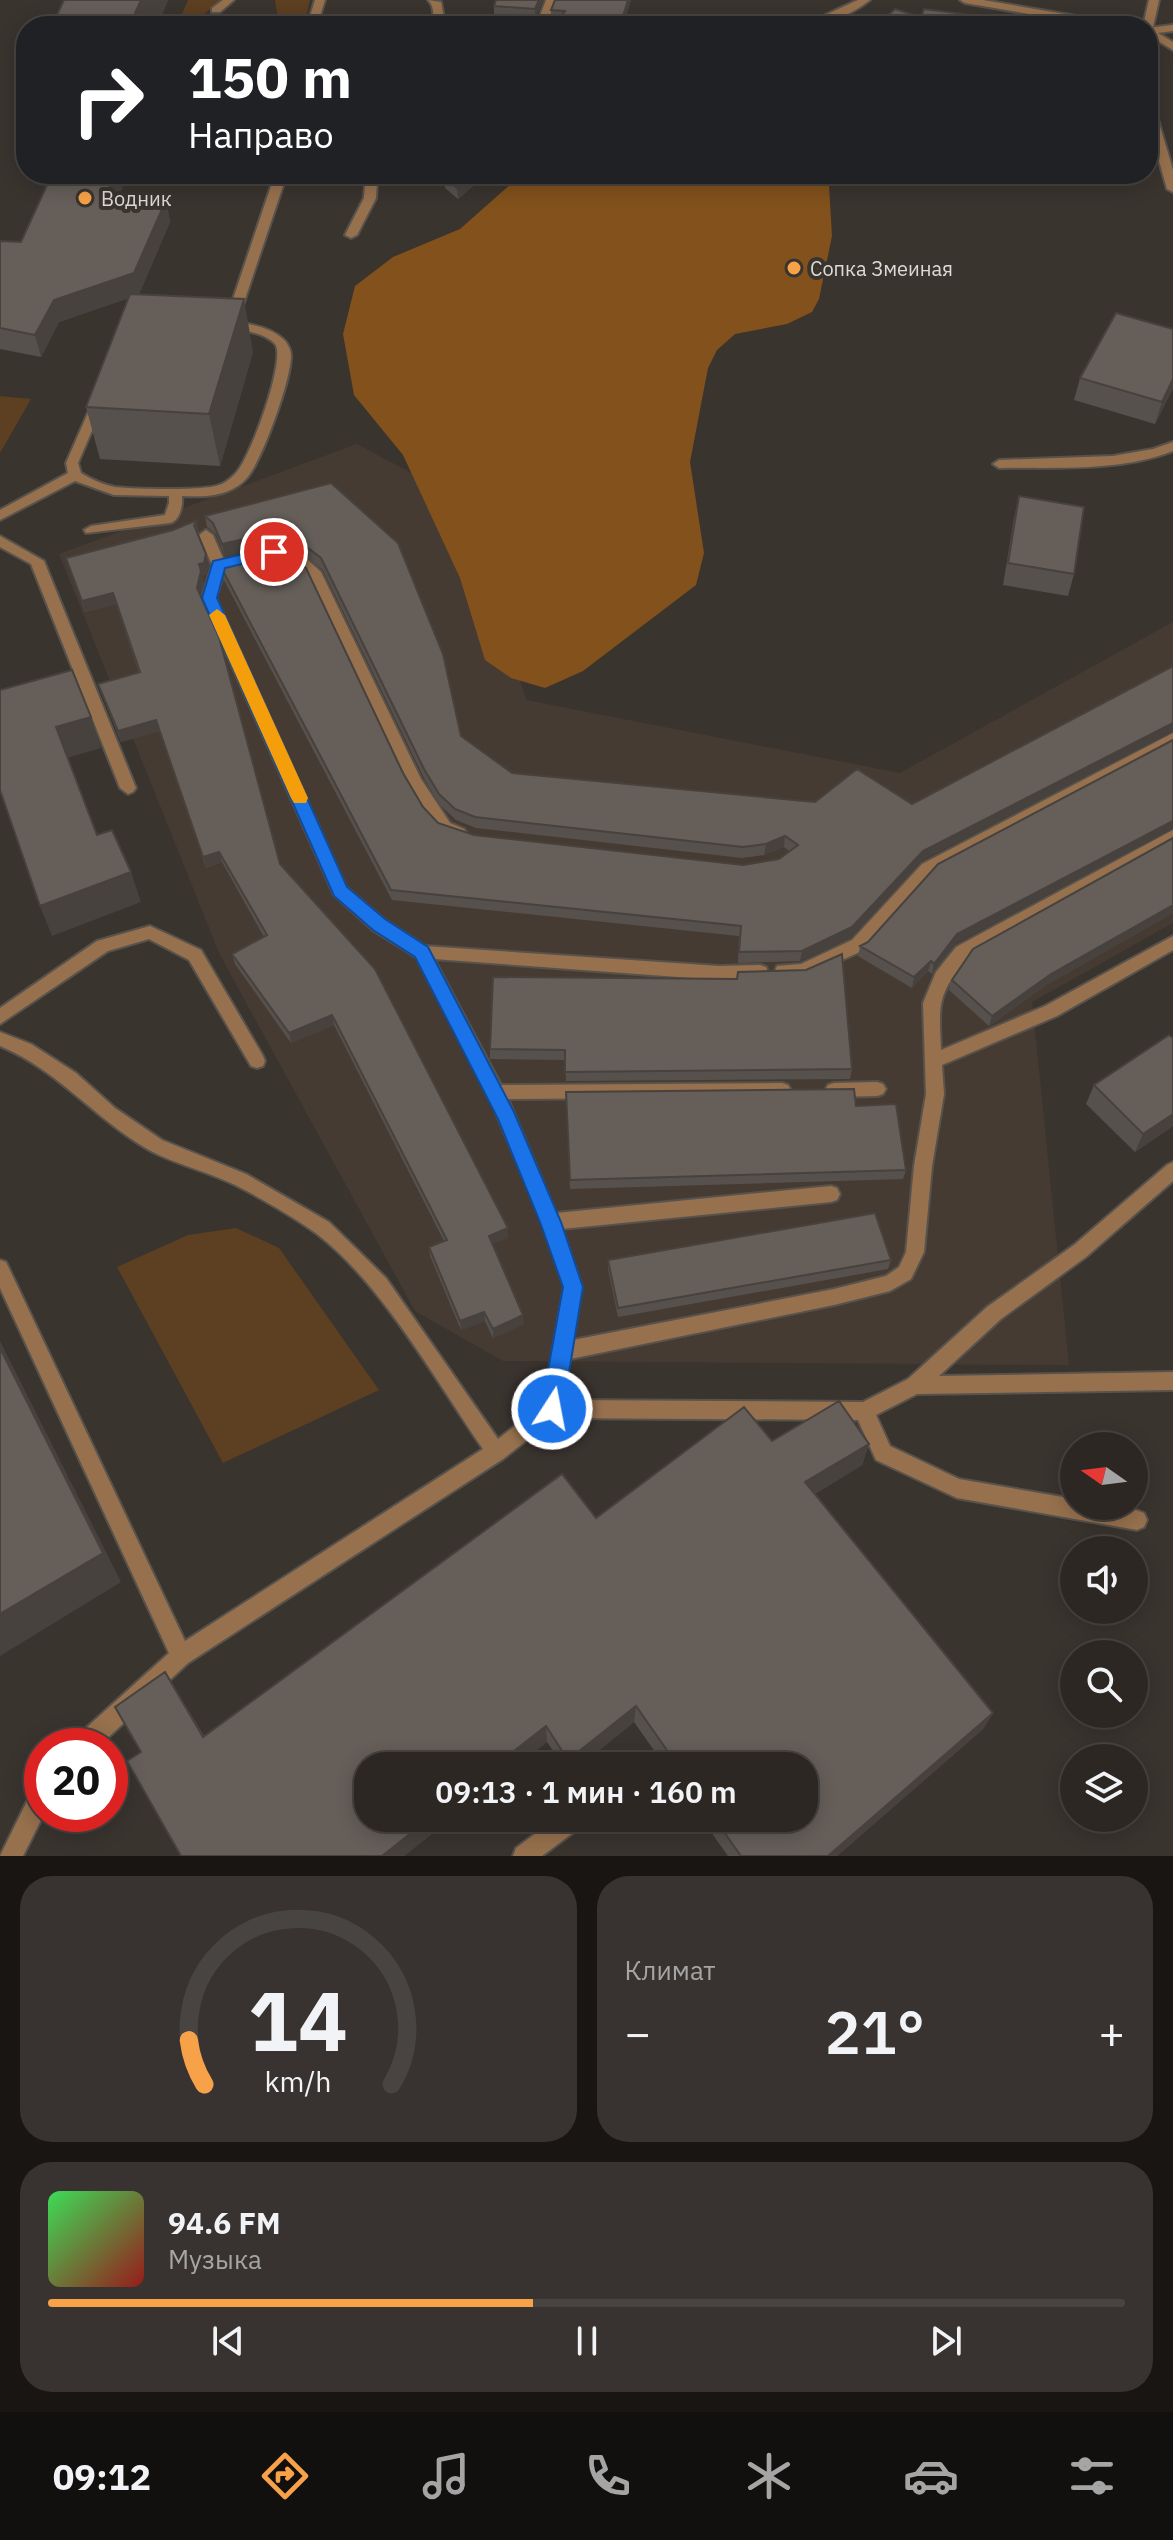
<!DOCTYPE html>
<html lang="ru">
<head>
<meta charset="utf-8">
<style>
  :root { --surface:#2c2723; --page:#383330; --text:#f1f3f6; --muted:#a6a5a6; --line:#484441; --accent:#f7a148 }
  body { margin:0; font-family:"IBM Plex Sans",sans-serif; background:var(--page); color:var(--text); height:100vh; display:flex; flex-direction:column; font-size:30px; white-space:nowrap }
  * { box-sizing:border-box; margin:0 }
  p { font-size:26px; color:var(--muted) }
  .icon { flex:none; width:44px; height:44px; fill:none; stroke:currentColor; stroke-width:2; stroke-linecap:round; stroke-linejoin:round }
  .map { position:relative; height:1856px; overflow:hidden }
  .drawer { display:flex; flex-direction:column; gap:20px; padding:20px; background:#181513; flex:1 }
  .drawer>* { flex:none }
  .top-card { position:absolute; left:16px; top:16px; width:1142px; height:168px; border-radius:32px; box-shadow:0 4px 20px #0003,0 0 0 2px var(--line); background:#202124; color:#fff; overflow:hidden }
  .needle { width:52px; rotate:284deg }
  .controls { position:absolute; left:1060px; top:1432px; display:grid; gap:16px }
  .controls a { display:grid; place-items:center; width:88px; height:88px; border-radius:50%; background:var(--surface); box-shadow:0 4px 20px #0003,0 0 0 2px var(--line); font-size:40px }
  .speed { position:absolute; left:24px; top:1728px; display:flex; gap:16px; font-size:40px; font-weight:700; text-align:center }
  .speed>* { display:grid; place-content:center; width:104px; height:104px; border-radius:50%; background:var(--surface); box-shadow:0 4px 20px #0003,0 0 0 2px var(--line); line-height:1 }
  .speed .limit { border:12px solid #d22; background:#fff; color:#111 }
  .pin { position:absolute; display:grid; place-items:center; width:68px; height:68px; color:#fff; margin:-34px; border:4px solid #fff; border-radius:50%; box-shadow:0 2px 8px #0007 }
  .me { position:absolute; width:88px; margin:-44px; rotate:11deg; stroke-linejoin:round; filter:drop-shadow(0 0 6px #0008) }
  .turn { display:flex; align-items:center; gap:28px; height:168px; padding:0 40px; font-size:36px }
  .turn .icon { width:104px; height:104px; stroke-width:2.5 }
  .turn b { display:block; font-size:56px; line-height:68px }
  .big { font-size:60px; font-weight:600; line-height:1.1 }
  .drawer .card { flex:1; display:flex; flex-direction:column; justify-content:center; gap:12px; min-width:0; padding:0 28px; border-radius:32px; background:var(--page) }
  .drawer .dial { align-items:center; gap:0 }
  .dial svg { height:208px; overflow:visible; fill:none; stroke:var(--line); stroke-width:7; stroke-linecap:round; text-anchor:middle }
  .dial text { fill:var(--text); stroke:none }
  .song { display:flex; align-items:center; gap:24px }
  .cover { width:96px; height:96px; border-radius:12px; background:linear-gradient(135deg,hsl(130 70% 55%),hsl(0 70% 35%)) }
  .played { height:8px; border-radius:4px; background:linear-gradient(90deg,var(--accent) 45%,var(--line) 45%) }
  .keys { display:flex; justify-content:space-around; direction:ltr }
  .heat { display:flex; justify-content:space-between; align-items:center; font-size:44px; direction:ltr }
  .drawer .tiles { flex:1; display:grid; gap:20px; grid-template-columns:1fr 1fr }
  .card:last-child { grid-column:span 2 }
  .trip { position:absolute; left:354px; top:1752px; width:464px; height:80px; border-radius:32px; background:var(--surface); box-shadow:0 4px 20px #0003,0 0 0 2px var(--line); font-weight:600; line-height:80px; text-align:center }
  .tabs { display:flex; height:128px; justify-content:space-around; align-items:center; background:#12100e; color:var(--muted) }
  .tabs .icon { width:56px; height:56px }
  .tabs .active { color:var(--accent) }
  .tabs b { font-size:36px; color:var(--text) }
  .map>svg:first-child { display:block }
  .built { fill:#463b32 }
  .green { fill:#5d3f21 }
  .forest { fill:#82511c }
  .lines { fill:none; stroke-linecap:round; stroke-linejoin:round }
  .lane-casing { stroke:#58524d; stroke-width:4 }
  .street-casing { stroke:#58524d; stroke-width:4 }
  .lane { fill:#97714e; fill-rule:evenodd }
  .street { fill:#97714e; fill-rule:evenodd }
  .wall { fill:#57514d }
  .shaded-wall { fill:#47423e }
  .building { fill:#655e59; stroke:#47423e; stroke-width:2 }
  .route { fill:#1a73e8; stroke:#114b97; stroke-width:2 }
  .slow { fill:#f59e0b }
  .poi-dot { fill:#f7a148; stroke:#3a342f; stroke-width:3 }
  .labels { text-anchor:middle; dominant-baseline:central; stroke-width:8; stroke-linejoin:round; paint-order:stroke }
  .far-poi-label { font-size:20px; fill:#dedad7; stroke:#3a342f; text-anchor:start }
</style>
</head>
<body>
<div class="map">
<svg width="1173" height="1856" viewBox="0 0 1173 1856">
  <rect width="100%" height="100%" fill="#3a342f"/>
  <path class="built" d="M357,444L466,502L526,700L900,773L1173,622V923L1032,1002L1069,1365L503,1361L415,1311L220,955L59,554Z"/>
  <path class="green" d="M188,0H221L190,26H177Z
    M275,0H310L304,26H279Z
    M0,396L31,399L0,453Z
    M236,1228L279,1248L379,1390L223,1463L117,1267L188,1235Z"/>
  <path class="forest" d="M522,174H819L829,186L832,236L819,299L812,312L787,324L735,334L717,350L708,368L690,462L704,553L696,585L583,671L545,688L511,678L485,660L460,578L403,455L354,395L343,334L355,286L393,257L460,229Z"/>
  <g class="lines">
    <defs>
      <path id="lane" d="M223,0H234L220,12H212V8Z
        M428,0L441,2L444,18L441,26H431C434,17 435,7 428,0Z
        M546,0H556L546,26H536Z
        M858,0H870C851,15 825,26 801,26Z
        M1149,0H1159L1153,27L1148,30V26H1143Z
        M1148,100L1153,103L1173,170V192L1167,189L1148,122Z
        M341,174H357L377,183L376,198L357,235L351,238L345,235L364,198L365,185Z
        M188,321C216,321 261,319 283,339C287,342 291,350 291,355C292,377 261,465 245,480C228,497 204,497 182,496C183,505 180,521 170,523L86,533L84,530L91,526L165,515L169,503V496L114,495L75,481L0,520V510L68,473L66,463L119,342L142,328ZM174,329C198,328 257,324 275,344C287,358 249,463 234,475C231,478 224,484 219,485C204,491 132,489 115,487C103,485 91,479 81,473L78,463L128,347L150,333Z
        M1173,442V451C1119,472 1056,467 999,468L993,464L999,460L1113,456L1153,449Z
        M206,530L213,535L226,565L216,598L346,887L385,920L425,946L719,966L760,965L766,967L768,972L766,977L760,979L719,980L434,959L501,1085L782,1083L788,1085L791,1090L788,1095L782,1097L508,1099L556,1213L831,1186L837,1188L840,1194L837,1200L831,1202L562,1229L582,1287L573,1340L834,1289L886,1276L899,1267L906,1252L914,1166L926,1094L923,1003L936,972L956,947L1173,830V843L968,957C937,995 939,1003 941,1050L1045,1006L1173,936V950L1057,1016L942,1065L944,1094L932,1166L924,1252L911,1279L890,1291L834,1305L570,1359L563,1400L863,1402L908,1379L987,1307L1074,1245L1167,1165L1173,1162V1181L1086,1257L1001,1319L939,1376L1173,1372V1390L917,1394L876,1415L890,1446L959,1479L1074,1499V1506C1097,1506 1122,1504 1144,1513L1147,1520L1144,1527L1137,1530L957,1498L876,1460L858,1420L555,1418L503,1459L188,1663L99,1746H72L75,1738L169,1653L0,1288V1260L6,1262L185,1641L483,1449C436,1381 382,1284 317,1234C297,1219 256,1195 233,1184C206,1171 175,1164 149,1150C95,1119 58,1070 0,1046V1032L31,1044L76,1073L115,1108L162,1140L246,1174L329,1222L386,1278L498,1439L543,1404L564,1287L542,1222L488,1094L416,957L373,930L334,895L202,598L212,565L199,535Z
        M0,536L44,561L136,788L133,792L128,794L120,788L31,564L0,547Z
        M271,548L298,551L321,572L421,779L450,823L464,829L467,833L464,837L459,839L440,831L410,786L310,578L289,558L266,556V550Z
        M1173,733V745L934,872L864,950L803,978L777,976L775,971L777,966L801,964L852,940L922,864Z
        M150,926L201,950L263,1056L265,1061L263,1066L257,1068L251,1066L189,960L149,939L108,951L0,1024V1008L97,941Z
        M877,1082L883,1084L886,1089L883,1094L877,1096L834,1097L828,1095L825,1090L828,1085L834,1083Z
        M42,1784L44,1814L23,1856H0L34,1787Z
        M556,1818H585L582,1826L542,1856H513L516,1848Z"/>
      <path id="street" d="M315,0H325L317,26H307Z
        M960,0H983L1117,23L1122,26H1099L965,3Z
        M1173,25V31L1158,33L1173,42V50L1148,35V28Z
        M275,174H287L239,317L233,321L229,320L227,317Z"/>
    </defs>
    <use href="#lane" class="lane-casing"/>
    <use href="#street" class="street-casing"/>
    <use href="#lane" class="lane"/>
    <use href="#street" class="street"/>
  </g>
  <path class="wall" d="M64,0H168L157,26H58L56,17Z
    M543,0L535,20L494,16V6Z
    M631,0L623,26H554L557,22L551,21V10Z
    M447,174H487L458,199L445,188V177Z
    M118,198L166,200L170,222L139,294L253,352L220,466L100,459L86,407L128,298L59,322L41,357L0,349V241L21,242Z
    M1173,329V388L1155,424L1074,400L1080,378Z
    M331,483L461,736L512,773L921,861L850,938L800,961L738,963L739,936L392,900L224,580L222,569L403,773L423,807L438,823L474,835L743,865L779,859L789,851L784,847L764,855L742,858L476,828L456,820L440,805L425,780L323,570L293,546L273,544L225,556L216,534L207,527L205,516Z
    M1019,496L1074,574L1068,596L1003,585L1014,518Z
    M199,531L198,534L206,554L209,565L206,574L202,576L204,583L200,596L280,864L508,1238L492,1244L524,1324L493,1338L485,1321L461,1330L430,1256L429,1247L444,1241L334,1025L291,1043L235,964L232,954L264,937L222,862L206,868L159,731L121,742L102,695L98,684L139,673L116,604L85,612L66,558Z
    M1173,838V913L1048,984L989,1026L949,990L952,980Z
    M868,942L955,944L932,974L928,971L912,988L858,956L860,946Z
    M493,977L852,1069L850,1079L566,1081L565,1060L490,1059V1049Z
    M1094,1085L1173,1126L1135,1152L1086,1104Z
    M566,1092L856,1106L906,1170L903,1179L570,1189Z
    M608,1260H891L888,1269L618,1317L608,1269Z
    M772,1441L869,1444L862,1465L815,1494L993,1713L983,1729L837,1856H728L701,1818H804V1766H665L634,1722L580,1766H563L547,1742L404,1856H181L141,1752L165,1672L204,1736L596,1518Z"/>
  <path class="shaded-wall" d="M141,0H168L157,26H133L132,20Z
    M539,0H543L535,20V9Z
    M628,0H631L623,26H620Z
    M115,174H128L110,219L105,197Z
    M473,174H487L458,199L457,188Z
    M166,200L170,222L139,295L59,322L41,357L35,335L54,300Z
    M244,299L253,352L220,466L209,414Z
    M1173,379V388L1155,424L1162,402Z
    M197,520L199,531L196,536L194,525Z
    M271,533L273,544L225,556L222,544Z
    M206,554L209,565L206,574L202,576L204,583L199,599L197,588L199,564Z
    M113,593L116,604L85,612L82,601Z
    M91,717L101,748L67,758L56,727Z
    M156,720L159,731L121,742L118,731Z
    M1173,723V732L921,861L850,938L800,961L802,951L923,851Z
    M1173,821V829L955,944L932,974L934,964L957,934Z
    M785,836L784,847L764,855L766,844Z
    M219,852L222,862L206,868L203,857Z
    M131,872L141,902L52,936L40,906Z
    M1173,905V913L1048,984L989,1026L992,1016L1051,974Z
    M931,961L928,971L912,988L914,977Z
    M332,1015L334,1025L291,1043L289,1033Z
    M1173,1114V1126L1135,1152L1143,1134Z
    M508,1228V1238L490,1245L489,1236Z
    M484,1312L485,1321L461,1330L460,1321Z
    M523,1315L524,1324L493,1338V1329Z
    M0,1341L121,1582L0,1656Z
    M869,1444L862,1465L800,1503L805,1482Z
    M636,1706L634,1722L580,1766H569L568,1760Z
    M993,1713L983,1729L837,1856H828Z
    M546,1726L547,1742L517,1766H495Z
    M430,1818H451L404,1856H382Z"/>
  <path class="building" d="M64,0H141L132,20L56,17Z
    M496,0H539L535,9L494,6Z
    M555,0H628L620,26H554L565,11L551,10Z
    M895,9L921,17L924,9L972,15L970,26H876Z
    M52,174H115L105,197L166,200L134,273L54,300L35,335L0,328V241L21,242Z
    M447,174H473L457,188L445,177Z
    M130,294L244,299L209,414L86,407Z
    M1116,313L1173,329V379L1162,402L1080,378Z
    M331,483L398,543L443,654L461,736L512,773L815,802L857,769L912,804L1173,666V723L923,851L852,927L802,951L739,952L741,926L391,890L222,569L225,559L272,549L286,550L306,568L403,773L423,807L438,823L474,835L743,865L779,859L798,845L785,836L766,844L743,847L475,817L455,809L439,794L424,769L321,558L291,535L271,533L222,544L213,523L205,516Z
    M1019,496L1084,507L1074,574L1008,563Z
    M197,520L194,525L206,554L204,563L199,564L201,571L197,588L219,637L280,864L375,969L508,1228L489,1236L523,1315L493,1329L484,1312L460,1321L429,1247L447,1240L332,1015L289,1033L232,954L267,935L219,852L203,857L156,720L118,731L98,684L140,672L113,593L82,601L66,558L173,530Z
    M72,670L91,717L56,727L97,835L112,830L131,872L40,906L0,790V690Z
    M1173,740V821L957,934L934,964L931,961L914,977L860,946L868,942L938,864Z
    M1173,838V905L1051,974L992,1016L952,980L973,949Z
    M842,954L852,1069L565,1072V1050L490,1049L493,977L737,979L738,972L806,970Z
    M1169,1035L1173,1038V1114L1143,1134L1094,1085Z
    M854,1089L856,1106L896,1104L906,1170L570,1180L566,1092Z
    M875,1213L891,1260L618,1308L608,1260Z
    M0,1348L103,1553L0,1614Z
    M839,1401L869,1444L805,1482L993,1713L828,1856H741L714,1818H804V1766H678L636,1706L568,1760L546,1726L495,1766H368V1818H430L382,1856H181L127,1761L141,1752L115,1707L165,1672L203,1737L562,1474L596,1518L744,1407L772,1441Z"/>
  <path class="route" d="M274,547L282,552L279,555L225,568L217,598L347,887L385,919L428,947L514,1112L561,1222L583,1287L563,1409L560,1416L552,1419L545,1416L541,1409L563,1287L540,1222L498,1119L415,957L373,930L334,896L202,598L213,561Z"/>
  <path class="slow" d="M217,609L225,615L308,798L306,803H294L291,798L209,615Z"/>
  <g class="poi-dot">
    <circle cx="85" cy="198" r="8"/>
    <circle cx="794" cy="268" r="8"/>
  </g>
  <g class="labels">
    <g class="far-poi-label">
      <text x="101" y="198">Водник</text>
      <text x="810" y="268">Сопка Змеиная</text>
    </g>
  </g>
</svg>
<div class="controls">
<a><svg class="needle" viewBox="-14 -14 28 28"><path d="M0-13l5 13h-10z" fill="#e53935"/><path d="M0 13l5-13h-10z" fill="#a6a5a6"/></svg></a>
<a><svg class="icon" aria-label="sound" viewBox="0 0 24 24"><path d="M4 9h4l5-4v14l-5-4H4zM17 9q2 3 0 6"/></svg></a>
<a><svg class="icon" aria-label="search" viewBox="0 0 24 24"><circle cx="10" cy="10" r="6"/><path d="M15 15l6 6"/></svg></a>
<a><svg class="icon" aria-label="layers" viewBox="0 0 24 24"><path d="M12 4l9 5-9 5-9-5zM3 14l9 5 9-5"/></svg></a>
</div>
<div class="speed"><div class="limit">20</div></div>
<div class="pin" style="left:274px;top:552px;background:#d93025"><svg class="icon" aria-label="arrive" viewBox="0 0 24 24"><path d="M6 21V4h12l-3 4 3 4H6"/></svg></div>
<svg class="me" style="left:552px;top:1409px" viewBox="-20 -20 40 40"><circle r="17" fill="#1a73e8" stroke="#fff" stroke-width="3"/><path d="M0-11L8 9 0 5-8 9z" fill="#fff"/></svg>
<div class="trip">09:13 · 1 мин · 160 m</div>
<div class="top-card">
<div class="turn"><svg class="icon" aria-label="right" viewBox="0 0 24 24"><path d="M7 20v-9h11M14 6l5 5-5 5"/></svg><div><b>150 m</b>Направо</div></div>
</div>
</div>
<section class="drawer">
<div class="tiles">
<div class="card dial"><svg viewBox="0 0 100 80">
<path d="M14 69A42 42 0 1 1 86 69"/>
<path d="M14 69A42 42 0 0 1 8 52" stroke="#f7a148"/>
<text x="50" y="56" font-size="32" font-weight="700">14</text>
<text x="50" y="72" font-size="11">km/h</text>
</svg></div>
<div class="card"><p>Климат</p>
<div class="heat"><a>−</a><b class="big">21°</b><a>+</a></div>
</div>
<div class="card">
<div class="song"><i class="cover"></i><div><b>94.6 FM</b><p>Музыка</p></div></div>
<div class="played"></div>
<div class="keys"><svg class="icon" aria-label="previous" viewBox="0 0 24 24"><path d="M18 5L8 12l10 7zM5 5v14"/></svg><svg class="icon" aria-label="pause" viewBox="0 0 24 24"><path d="M8 5v14M16 5v14"/></svg><svg class="icon" aria-label="next" viewBox="0 0 24 24"><path d="M6 5l10 7-10 7zM19 5v14"/></svg></div>
</div>
</div>
</section>
<nav class="tabs">
<b>09:12</b>
<svg class="icon active" aria-label="directions" viewBox="0 0 24 24"><path d="M12 3l9 9-9 9-9-9zM9 14v-3h6M13 9l2 2-2 2"/></svg>
<svg class="icon" aria-label="music" viewBox="0 0 24 24"><path d="M9 18V5l10-2v13"/><circle cx="6" cy="18" r="3"/><circle cx="16" cy="16" r="3"/></svg>
<svg class="icon" aria-label="phone" viewBox="0 0 24 24"><path d="M5 4h4l2 5-3 2q2 4 5 5l2-3 5 2v4C11 20 4 13 5 4z"/></svg>
<svg class="icon" aria-label="climate" viewBox="0 0 24 24"><path d="M12 3v18M4 7l16 10M4 17L20 7"/></svg>
<svg class="icon" aria-label="car" viewBox="0 0 24 24"><path d="M5 17H2v-5l4-1 3-4h7l3 4 3 1v5h-3M9 17h6M6 11h13"/><circle cx="7" cy="17" r="2"/><circle cx="17" cy="17" r="2"/></svg>
<svg class="icon" aria-label="filters" viewBox="0 0 24 24"><path d="M4 7h16M4 17h16"/><circle cx="9" cy="7" r="2"/><circle cx="15" cy="17" r="2"/></svg>
</nav>
</body>
</html>
